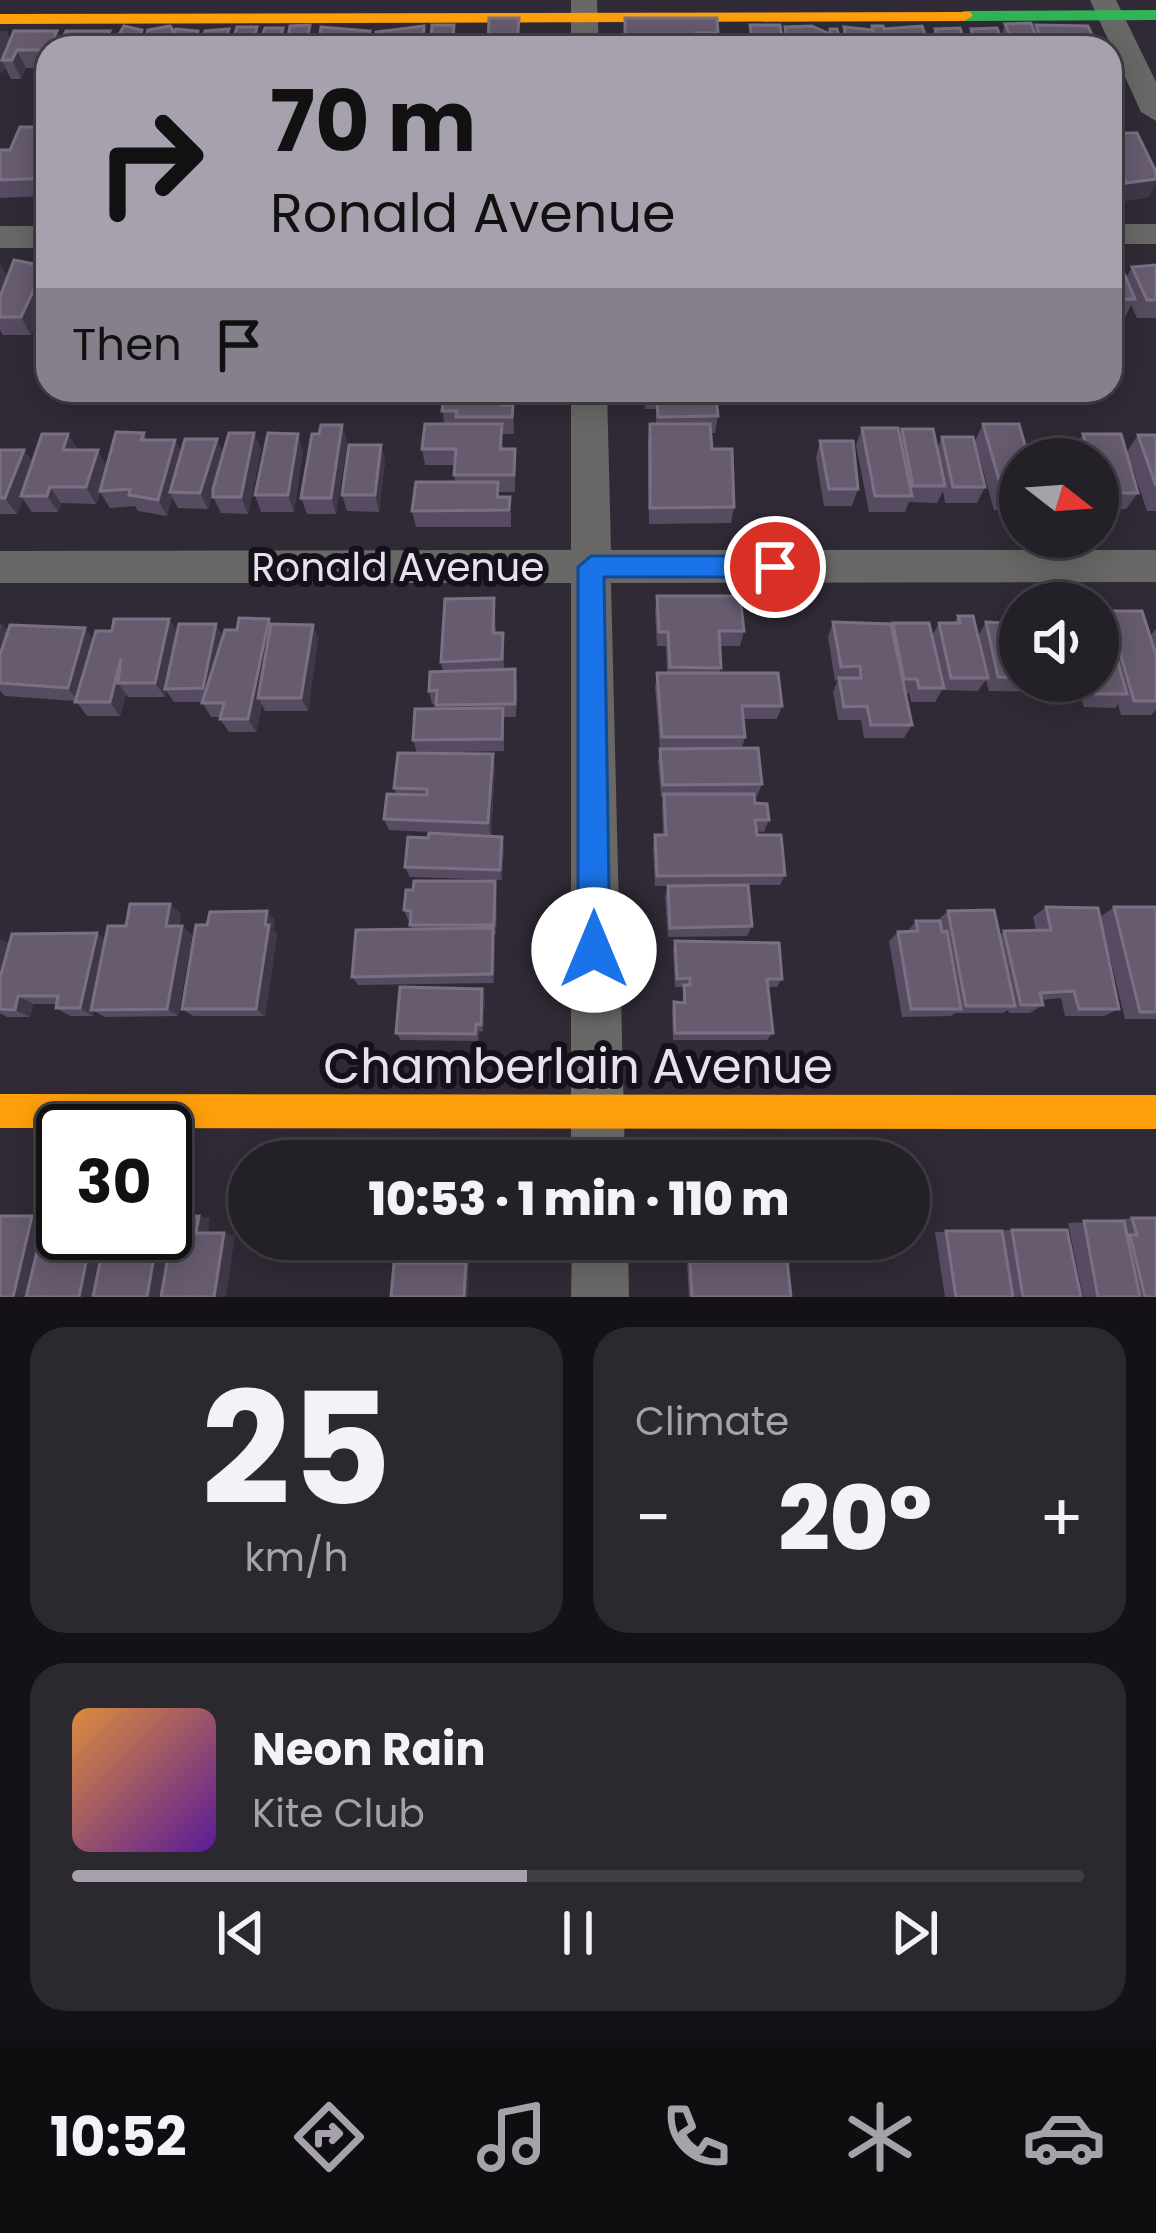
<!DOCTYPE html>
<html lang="en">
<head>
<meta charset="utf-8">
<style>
  :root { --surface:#242028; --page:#2c2830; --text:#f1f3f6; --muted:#a3a3a8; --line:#413e45; --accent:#a7a1ae }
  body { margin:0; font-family:Poppins,sans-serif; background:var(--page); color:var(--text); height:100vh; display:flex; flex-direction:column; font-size:45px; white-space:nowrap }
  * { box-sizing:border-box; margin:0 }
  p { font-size:39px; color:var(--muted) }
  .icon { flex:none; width:66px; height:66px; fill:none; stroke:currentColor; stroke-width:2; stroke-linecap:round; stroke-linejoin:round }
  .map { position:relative; height:1297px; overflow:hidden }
  .drawer { display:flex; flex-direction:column; gap:30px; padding:30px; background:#141216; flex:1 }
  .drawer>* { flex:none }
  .hud { position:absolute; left:36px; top:36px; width:1086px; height:366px; border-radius:36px; box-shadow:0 6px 30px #0003,0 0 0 3px var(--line); background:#a7a1ae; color:#111; overflow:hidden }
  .needle { width:78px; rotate:107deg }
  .buttons { position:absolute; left:999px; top:438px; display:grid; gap:24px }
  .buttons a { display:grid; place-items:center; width:120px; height:120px; border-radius:50%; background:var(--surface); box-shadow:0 6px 30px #0003,0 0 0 3px var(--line); font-size:60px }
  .speed { position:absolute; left:36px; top:1104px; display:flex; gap:24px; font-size:60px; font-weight:700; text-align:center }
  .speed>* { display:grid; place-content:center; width:156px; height:156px; border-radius:50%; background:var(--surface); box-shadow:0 6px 30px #0003,0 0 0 3px var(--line); line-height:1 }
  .speed .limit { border:6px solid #111; border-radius:18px; background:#fff; color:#111 }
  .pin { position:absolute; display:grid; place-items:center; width:102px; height:102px; color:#fff; margin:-51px; border:6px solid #fff; border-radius:50%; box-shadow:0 3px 12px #0007 }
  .me { position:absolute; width:132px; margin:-66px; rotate:0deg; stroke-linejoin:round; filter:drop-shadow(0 0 9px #0008) }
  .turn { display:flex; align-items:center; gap:42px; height:252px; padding:0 36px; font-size:54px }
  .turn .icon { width:156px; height:156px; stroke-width:2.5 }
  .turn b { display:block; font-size:84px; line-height:102px }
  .then { display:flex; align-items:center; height:114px; padding:0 36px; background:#0003; gap:24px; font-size:45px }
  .big { font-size:90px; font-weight:800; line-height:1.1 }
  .drawer .tile { flex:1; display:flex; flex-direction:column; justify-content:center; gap:18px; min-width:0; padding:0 42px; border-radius:36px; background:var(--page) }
  .drawer .dial { align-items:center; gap:0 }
  .dial b { font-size:156px; line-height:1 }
  .song { display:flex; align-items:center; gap:36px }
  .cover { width:144px; height:144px; border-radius:18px; background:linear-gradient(135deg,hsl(30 70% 55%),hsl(270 70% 35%)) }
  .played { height:12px; border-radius:6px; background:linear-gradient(90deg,var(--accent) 45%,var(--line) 45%) }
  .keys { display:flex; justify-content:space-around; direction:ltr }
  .heat { display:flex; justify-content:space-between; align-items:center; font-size:66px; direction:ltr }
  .drawer .tiles { flex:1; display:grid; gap:30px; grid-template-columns:1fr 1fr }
  .tile:last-child { grid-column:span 2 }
  .trip { position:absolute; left:228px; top:1140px; width:702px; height:120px; border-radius:60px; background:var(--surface); box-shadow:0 6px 30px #0003,0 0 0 3px var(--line); font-weight:800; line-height:120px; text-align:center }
  .dock { display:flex; height:192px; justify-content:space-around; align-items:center; background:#0e0d10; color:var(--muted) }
  .dock .icon { width:84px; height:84px }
  .dock .on { color:var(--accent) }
  .dock b { font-size:54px; color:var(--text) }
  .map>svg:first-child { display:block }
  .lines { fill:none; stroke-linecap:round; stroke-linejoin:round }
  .street { fill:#686867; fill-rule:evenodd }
  .fast { fill:#30b455; fill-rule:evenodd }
  .slow { fill:#ff9f0a; fill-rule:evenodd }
  .wall { fill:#564b60 }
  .shaded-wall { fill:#403749 }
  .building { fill:#665b6f; stroke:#7a7083; stroke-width:3 }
  .route { fill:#1a73e8; stroke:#114b97; stroke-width:3 }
  .labels { text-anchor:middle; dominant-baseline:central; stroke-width:12; stroke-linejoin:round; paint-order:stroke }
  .street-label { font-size:39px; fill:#e7e1ef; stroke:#15111a }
  .near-street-label { font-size:48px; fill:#e7e1ef; stroke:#15111a }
</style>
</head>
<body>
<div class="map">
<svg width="1156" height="1297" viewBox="0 0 1156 1297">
  <rect width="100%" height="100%" fill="#302a36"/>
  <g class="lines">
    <path class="street" d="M571,0H597L599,48H571Z
      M1090,0H1116L1156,82V121L1141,112Z
      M1110,224H1156V244H1110Z
      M0,226H48V248H0Z
      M571,390H607L611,550H1156V582L611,583L625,1161H571V583H0V551L571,550Z
      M572,1239H628L629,1297H571Z"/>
    <path class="fast" d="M1156,10V20L964,21L955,16L964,11Z"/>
    <path class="slow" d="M970,12L973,16L964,21L0,24V14Z
      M0,1094L1156,1095V1129L0,1128Z"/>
  </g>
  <path class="wall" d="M489,18L520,36L519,48H488Z
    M625,18L718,33L717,48H624Z
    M1005,24L1034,32L1036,25L1098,48H749L748,43L750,25L782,40L785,27L841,42L844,27L871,30L872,26L929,47L935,29L966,44L971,29L1001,37Z
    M310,25L313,48H48V68H26L21,79H11L5,67L2,73H0V31H6L10,40L57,31L61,41L114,43L142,30L145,39L173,30L174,34L198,31L201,41L232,42L257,27L261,42L287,43Z
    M48,128V196L0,198V150H10Z
    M1110,133L1149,197L1117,202L1114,194L1110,200Z
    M0,264L7,277L48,272V317L43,308L31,335H3L0,330Z
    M1110,265L1126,278L1132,267L1156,265V318H1137L1131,305L1125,317H1110Z
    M441,390H515V403L503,404L513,405L514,434H502L503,449H515V492H499V497L511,513V527H416L412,511L455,482L454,465H425L422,449L444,424Z
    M645,390H721L718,405H717L718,416L715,433H710L712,449L734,507L731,523L649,524L648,441L650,424H656V409H645Z
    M983,424L1020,459V510H994L975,441Z
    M342,425L347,442L336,514H307L301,498L319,434Z
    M862,428L899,435L902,429L937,449L942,437L985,487L977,503H945L943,491L937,503L909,502L905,512H869L856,445Z
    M144,433L147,440H175L181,452L223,453L254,433L261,450L248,514L221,513L213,497V493L208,509L178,508L172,497L167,516L138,511L135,506L110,508L100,492L96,504L61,503L58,512H32L23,499L17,514H0V450L32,461L68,434L78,450L107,466Z
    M1083,434L1138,493L1126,509L1098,510V459H1030L1038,444L1075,447Z
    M1138,435H1156V511H1147L1127,452Z
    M820,441L858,489L852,506H824L816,458Z
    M381,445L385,461L379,512L347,511L342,495Z
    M303,450L294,512H261L255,495Z
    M657,596L744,631L740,646H720V673L782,706L777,719H743L745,737L742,748L762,784L757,796H754L755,803L769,820L764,832L756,831L757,835L785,875L780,885H748L752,926L747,936L668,937L665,897L668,886L734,885L655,886L653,846L655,835H663L662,806L663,797H661L658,762L660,750L655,687L657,673H667L666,646H657L655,611Z
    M494,598L496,633H503L504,669L517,683L516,717H504V751L417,753L413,740L437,708L436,704H432L429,691L443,671L441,662Z
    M1108,611L1150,636L1156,629V710L1151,715H1121L1118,704L1115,708L1084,707L1075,681H1098L1105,616Z
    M958,616L978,636L986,622L1020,624V681H1075L1065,692L989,691L986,680L978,691L942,690L935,702H911L909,693H905L912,725L904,738H864L861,720H838L833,692L838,680L835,681L828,637L833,622L891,627L893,623L932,636L939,623H954Z
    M169,619L177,632L223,636L269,619L272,624L313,625L318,639L308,711H265L262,705L256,732H229L220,719L221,717H211L202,702H174L166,691L165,697H128L126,694L120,716H87L76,701L5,696L0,691V624L8,631L85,628L93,640L112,631Z
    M495,767L491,835L389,830L384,819L396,795L394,788Z
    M502,837L504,848L502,880L410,877L405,867Z
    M495,881L497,891L496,934H495L494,983L358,985L352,977L412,929L410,920H408L404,910Z
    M170,904L181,914L179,926H182L192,935L178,1016L105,1017L94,1011L93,1016H70L56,1008L57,1004H33L30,1017H7L0,1013V939L9,944L97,933L105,940L126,926Z
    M1046,907L1119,1009L1104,1016H1065L1061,998L1042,1000L1043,1005L1030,1013H1009L1008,1010L1003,1013H955L951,1016L902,1017L889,941L898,932H907L916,921L938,920L948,911L1000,935L1004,931H1036L1033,917Z
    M1114,907H1156V1019H1125L1100,917Z
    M275,920L273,930L277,934L265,1016H193L182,1009Z
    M675,941L782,979L777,987H768L773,1033L767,1040H673L672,1010L674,1002L682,1003L684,987H675L673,950Z
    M482,989L485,997L483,1032L479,1031L478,1041L401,1040L396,1033Z
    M1132,1218L1156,1297H1083L1068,1223L1116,1221V1220Z
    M1012,1230L1081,1297H945L935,1232Z
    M787,1260L791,1297H689L687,1263Z"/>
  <path class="shaded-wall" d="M310,25L313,48H305Z
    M257,27L261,48H251Z
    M283,28L287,48H277Z
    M229,29L234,48H223Z
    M142,30L148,48H135Z
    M0,31H6L14,49L2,60L5,67L2,73H0Z
    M57,31L64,48H49Z
    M110,31L116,48H102Z
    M198,31L204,48H193Z
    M17,50L26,68L21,79L12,60Z
    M48,127V165L39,148Z
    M1156,179V184L1149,197L1117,202L1126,183Z
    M0,264L7,277L0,298Z
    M45,266L48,272V298L31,335L21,317Z
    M342,425L347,442L336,514L331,498Z
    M254,433L261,450L248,514L241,497Z
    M68,434L78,451L63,450Z
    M298,434L303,450L294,512L288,495Z
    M217,439L224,456L208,509L200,493Z
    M175,440L183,457L170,492L172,497L167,516L158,500Z
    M381,445L385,461L379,512L375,495Z
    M24,450L36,466L21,496L23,499L17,514L5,498Z
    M98,450L107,467L96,504L86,487Z
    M50,487L61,503L58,512L47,496Z
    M169,619L178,634L165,697L155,683Z
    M269,619L276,633L258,698L262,705L256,732L248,719Z
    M2,624L15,638L0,683V630Z
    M216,624L224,639L212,702L203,688Z
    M313,625L318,639L308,711L301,698Z
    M85,628L96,643L79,702L68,688Z
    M121,658L118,683L126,694L120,716L110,702Z
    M493,754L495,767L491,835L488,823Z
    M502,837L504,848L502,880L500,870Z
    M495,881L497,891L496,934L494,925Z
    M170,904L181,914L177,935L166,926Z
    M267,911L275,920L273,930L277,934L265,1016L256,1009Z
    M182,926L192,935L178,1016L167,1009Z
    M493,928L495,937L494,983L492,974Z
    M97,933L109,942L93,1016L80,1008Z
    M0,939L13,947L0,998Z
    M482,989L485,997L483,1032L481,1025Z
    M18,996L33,1004L30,1017L15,1010Z
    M32,1216L48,1218L30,1297H13Z
    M199,1216L210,1218L208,1234L196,1233Z
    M165,1223L173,1224L160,1297H147L158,1233H165Z
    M92,1233H107L94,1297H79Z
    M224,1233L235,1235L226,1297H214Z
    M466,1263L469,1264L468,1297H464Z"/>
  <path class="building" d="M489,18H519L517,44H488Z
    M625,18H717L718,33H696L698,48H625Z
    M1031,23L1040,48H1015L1005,24Z
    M310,25L305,48H286L290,26Z
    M432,25H454L452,48H430Z
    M750,25H780L784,48H754Z
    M1036,25L1088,26L1098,48H1045Z
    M124,26L142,30L135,48H111Z
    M170,26L173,30L166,48H142L148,30Z
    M424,26L423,48H373L376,32Z
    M812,26L830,34V29H837L842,48H789L785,27Z
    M872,26H883L884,29L922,26L930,48H848L844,27L873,30Z
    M237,27H257L251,48H230Z
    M321,27L370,31L366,48H318Z
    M265,28H283L277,48H258Z
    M960,28L967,48H941L935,29Z
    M997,28L1005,48H971L967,39H974L971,29Z
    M176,29L198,31L193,48H169Z
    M229,29L223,48H199L205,31Z
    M14,31H57L48,50H17L12,60H2Z
    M66,31H110L102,48H58Z
    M20,127H48L39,148H48V178L0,180V150H10Z
    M1110,133H1137L1156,172V179L1126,183L1110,147Z
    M1110,157L1119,182H1110Z
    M14,260L45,266L21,317H0V297Z
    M1120,264L1135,299L1110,300V265Z
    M1156,265V300H1147L1132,267Z
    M48,290V306H42Z
    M647,390H711V392H647Z
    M502,394L501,405H513L512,417H456L457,411H442L444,396Z
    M657,396H716L718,416L658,417Z
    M425,424H502L500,449H515L514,475H454L456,449H422Z
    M650,424H710L712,449H732L734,507L650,508Z
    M983,424H1019L1029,459H1020V494H1003Z
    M321,425H342L331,498H301L312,434H319Z
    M862,428H898L912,496H875Z
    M902,429H933L945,486H913Z
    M116,432L144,433L141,440H175L158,500L129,495L130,489L100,491Z
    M229,433H254L241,497H213V489Z
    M268,433L298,434L288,495H255Z
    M42,434H68L63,450H98L86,487H50L47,496H21Z
    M1083,434H1121L1138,493H1102L1098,480V459H1091Z
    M1138,435H1156V486Z
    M942,437H973L985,487H953Z
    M185,439H217L200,493L170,492Z
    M820,441H853L858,489H829Z
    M1073,443L1079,459H1043L1038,444Z
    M349,445H381L375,495H342Z
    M0,450H24L5,498H0Z
    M416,482H498L497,497H510L509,510L412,511Z
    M657,596H740L744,631H719L721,668L670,667L668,632H659Z
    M494,598L493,633H503L502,659L441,662L445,599Z
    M1108,611H1142L1156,655V701H1134Z
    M1098,613H1104L1127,694H1096L1092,681H1098Z
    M958,616H973L988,678H951L939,623H960Z
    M239,618L269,619L248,719H220L224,703H202L225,630H237Z
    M114,619H169L155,683H118L121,658L110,702H75L96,631H112Z
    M833,622L891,624L912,725H871L867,706L844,707L839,678H861L860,666L841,667Z
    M986,622L1020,624V678L998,677Z
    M893,623H929L944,688H919L917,679H904Z
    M179,624H216L203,688L165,689Z
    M271,624L313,625L301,698H258Z
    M10,625L85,628L68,688L0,683V655Z
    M515,669V704L436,705L437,690L429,691L430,672Z
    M657,673H778L782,706H742L745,737H662Z
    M503,708L502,739L413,740L415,709Z
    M758,748L762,784L663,785L660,749Z
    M398,753L493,754L488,823L384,819L387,794L427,795V789L394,788Z
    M664,794H754L755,803L767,804L769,820H755L757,835H781L785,875L657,876L655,835H666Z
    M429,833L502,837L500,870L405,867L408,837L428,838Z
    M414,881H495L494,925H410L411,911L404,910L406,890H413Z
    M748,885L752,926L670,928L668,886Z
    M130,904H170L166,926H182L167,1009L91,1010L108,926H126Z
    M1046,907L1098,908L1119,1009H1079L1074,991L1040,993L1043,1005H1021L1004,931L1051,930Z
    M1114,907H1156V1012H1140Z
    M994,910L1015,1006H966L948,911Z
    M267,911L265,925H269L256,1009H182L196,925H207L210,912Z
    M916,921H940L942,932L947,931L961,1009H911L898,932L918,931Z
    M493,928L492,974L352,977L356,930Z
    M97,933L80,1008H56L58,996H18L15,1010L0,1009V978L12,934Z
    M675,941L779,943L782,979H767L773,1033H675L674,1002L685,1003L684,985H690V978L677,979Z
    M400,987L482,989L481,1025L476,1024L475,1034L396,1033Z
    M0,1216H32L13,1297H0Z
    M199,1216L196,1233H224L214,1297H161L175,1217Z
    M1132,1218H1156V1297H1145L1130,1235H1137Z
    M1084,1221H1124L1140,1297H1098Z
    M1012,1230H1067L1081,1297H1023Z
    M946,1231H1002L1013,1297H956Z
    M51,1232L92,1233L79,1297H26L40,1239H49Z
    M106,1233H158L147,1297H93Z
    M345,1239H485V1244L345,1241Z
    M688,1239H782L783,1244H688Z
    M787,1260L791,1297H692L690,1262Z
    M394,1263H466L464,1297H391Z"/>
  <path class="route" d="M591,556H775L788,567L775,577H604L610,950L606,961L594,966L583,961L578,950V567Z"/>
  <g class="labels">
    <g class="street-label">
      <text x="398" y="567">Ronald Avenue</text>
    </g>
    <g class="near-street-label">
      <text x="578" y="1066">Chamberlain Avenue</text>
    </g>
  </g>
</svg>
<div class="buttons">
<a><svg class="needle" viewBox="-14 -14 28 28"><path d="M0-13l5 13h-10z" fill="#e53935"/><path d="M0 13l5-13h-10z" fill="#a3a3a8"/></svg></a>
<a><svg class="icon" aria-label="sound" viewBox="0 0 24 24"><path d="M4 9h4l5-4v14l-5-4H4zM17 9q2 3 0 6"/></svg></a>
</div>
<div class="speed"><div class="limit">30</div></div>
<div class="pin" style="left:775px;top:567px;background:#d93025"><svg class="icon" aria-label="arrive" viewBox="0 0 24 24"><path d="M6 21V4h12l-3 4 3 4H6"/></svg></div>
<svg class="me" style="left:594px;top:950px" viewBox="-20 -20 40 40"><circle r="19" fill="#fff"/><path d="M0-13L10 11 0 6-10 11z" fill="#1a73e8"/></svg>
<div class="trip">10:53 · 1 min · 110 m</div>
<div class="hud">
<div class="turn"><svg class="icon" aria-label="right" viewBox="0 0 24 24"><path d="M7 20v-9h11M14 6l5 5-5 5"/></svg><div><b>70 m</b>Ronald Avenue</div></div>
<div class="then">Then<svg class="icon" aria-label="arrive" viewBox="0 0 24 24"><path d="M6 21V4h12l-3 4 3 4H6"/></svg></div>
</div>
</div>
<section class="drawer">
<div class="tiles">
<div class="tile dial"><b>25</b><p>km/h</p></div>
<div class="tile"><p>Climate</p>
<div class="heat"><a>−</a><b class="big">20°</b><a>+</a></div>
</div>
<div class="tile">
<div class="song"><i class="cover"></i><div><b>Neon Rain</b><p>Kite Club</p></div></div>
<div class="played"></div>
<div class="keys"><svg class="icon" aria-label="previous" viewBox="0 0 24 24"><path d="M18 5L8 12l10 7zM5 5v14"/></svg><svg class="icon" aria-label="pause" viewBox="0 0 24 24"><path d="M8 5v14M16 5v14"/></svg><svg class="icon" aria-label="next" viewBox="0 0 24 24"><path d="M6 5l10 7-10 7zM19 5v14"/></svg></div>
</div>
</div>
</section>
<nav class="dock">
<b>10:52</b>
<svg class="icon on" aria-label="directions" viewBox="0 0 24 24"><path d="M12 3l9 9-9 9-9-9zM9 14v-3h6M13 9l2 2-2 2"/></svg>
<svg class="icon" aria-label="music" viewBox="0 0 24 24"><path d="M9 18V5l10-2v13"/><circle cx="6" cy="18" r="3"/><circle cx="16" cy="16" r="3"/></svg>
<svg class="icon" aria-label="phone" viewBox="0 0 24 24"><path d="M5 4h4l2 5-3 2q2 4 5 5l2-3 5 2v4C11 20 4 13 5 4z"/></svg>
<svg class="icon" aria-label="climate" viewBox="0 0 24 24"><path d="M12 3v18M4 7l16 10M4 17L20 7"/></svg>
<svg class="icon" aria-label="car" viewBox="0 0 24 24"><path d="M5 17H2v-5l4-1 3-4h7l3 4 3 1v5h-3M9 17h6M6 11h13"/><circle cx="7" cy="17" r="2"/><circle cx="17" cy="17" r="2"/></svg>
</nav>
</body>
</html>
